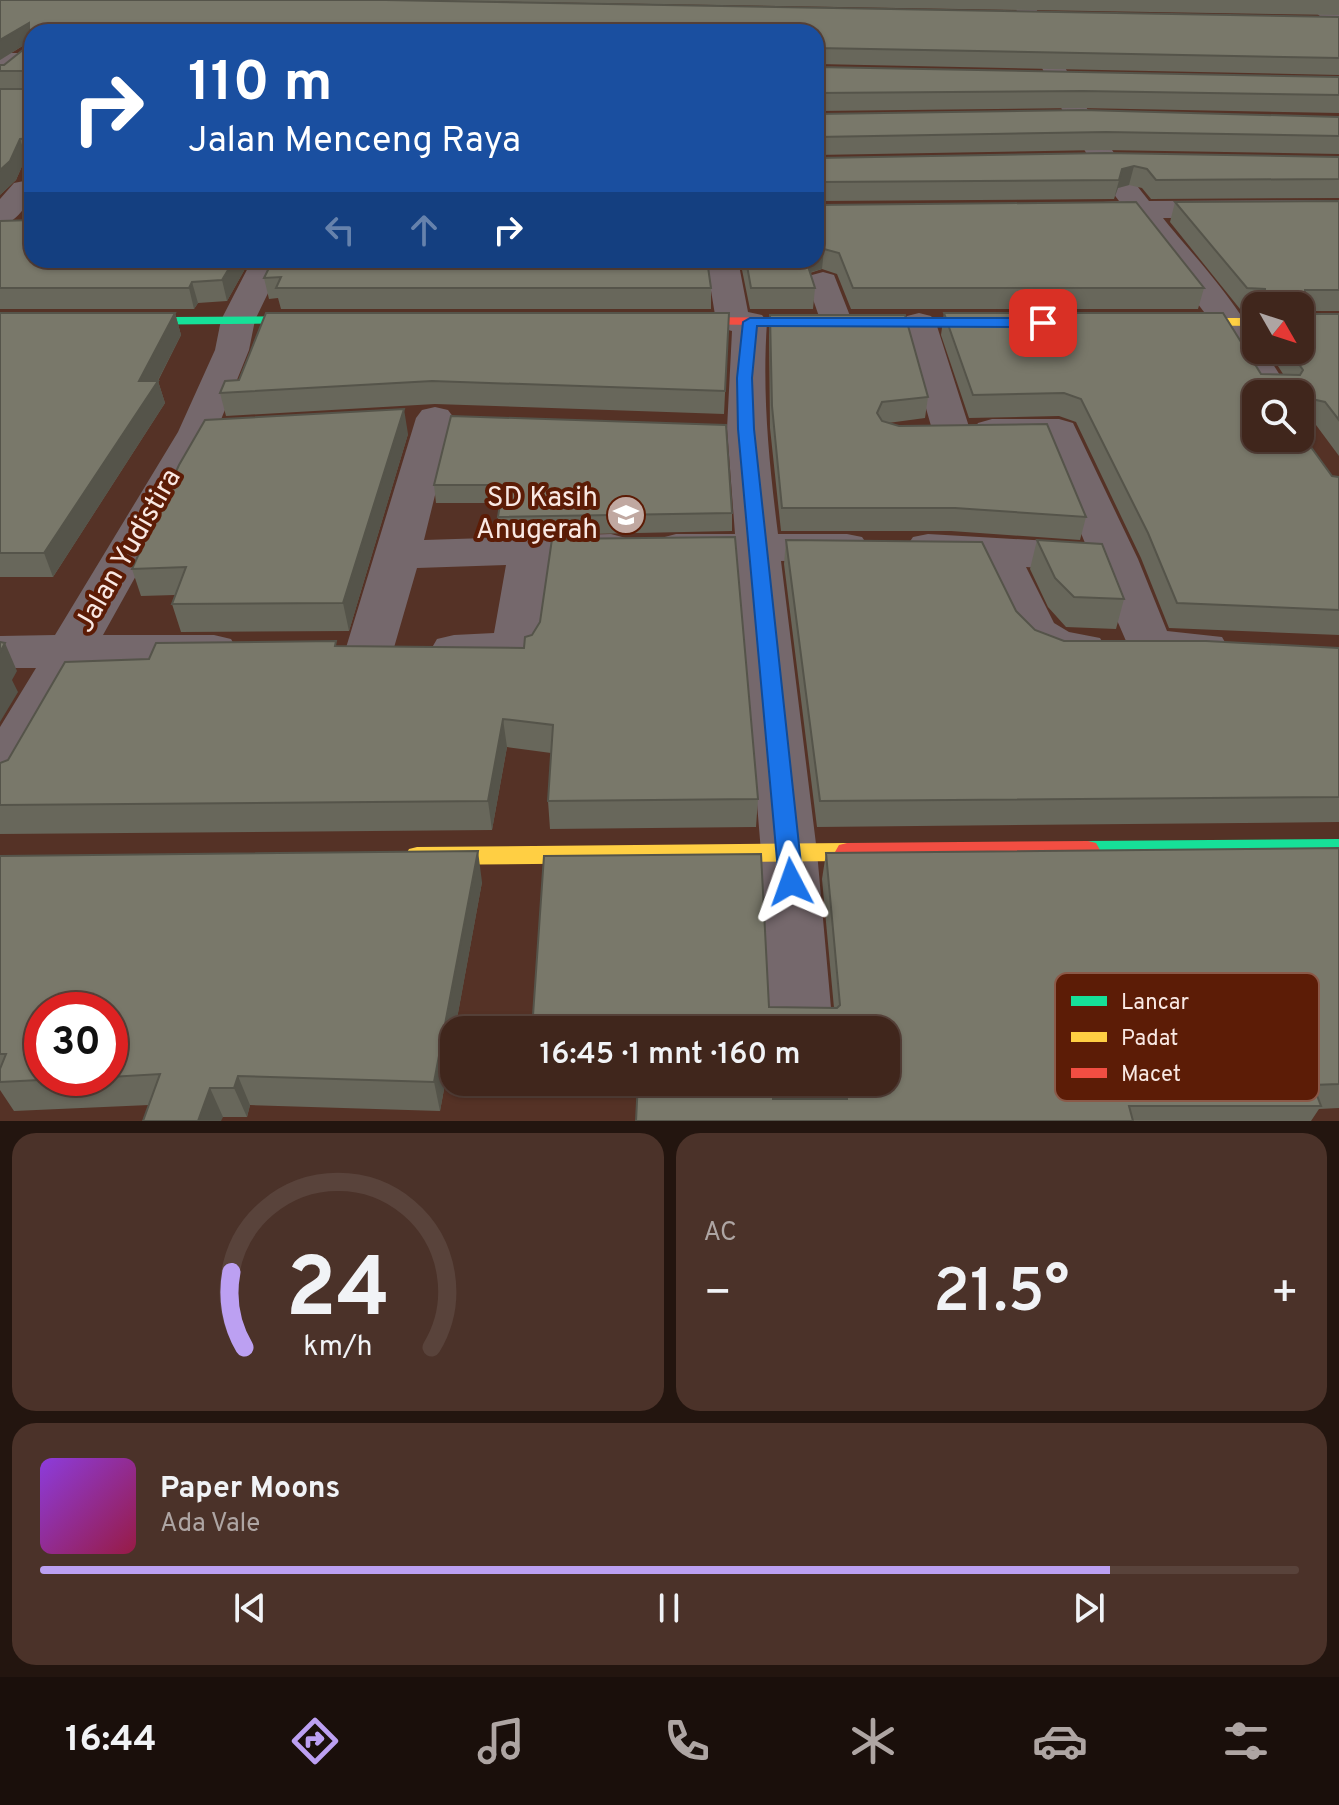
<!DOCTYPE html>
<html lang="id">
<head>
<meta charset="utf-8">
<style>
  :root { --surface:#40261c; --page:#4b3229; --text:#f1f3f6; --muted:#aea5a3; --line:#59433b; --accent:#bca0f2 }
  body { margin:0; font-family:Overpass,sans-serif; background:var(--page); color:var(--text); height:100vh; display:flex; flex-direction:column; font-size:30px; white-space:nowrap }
  * { box-sizing:border-box; margin:0 }
  p { font-size:26px; color:var(--muted) }
  .icon { flex:none; width:44px; height:44px; fill:none; stroke:currentColor; stroke-width:2; stroke-linecap:round; stroke-linejoin:round }
  .map { position:relative; height:1121px; overflow:hidden }
  .panel { display:flex; flex-direction:column; gap:12px; padding:12px; background:#23150f; flex:1 }
  .panel>* { flex:none }
  .guide { position:absolute; left:24px; top:24px; width:800px; height:244px; border-radius:24px; box-shadow:0 2px 6px #0004,0 0 0 2px var(--line); background:#1a4fa0; color:#fff; overflow:hidden }
  .needle { width:52px; rotate:129deg }
  .fabs { position:absolute; left:1242px; top:292px; display:grid; gap:16px }
  .fabs a { display:grid; place-items:center; width:72px; height:72px; border-radius:16px; background:var(--surface); box-shadow:0 2px 6px #0004,0 0 0 2px var(--line); font-size:40px }
  .speed { position:absolute; left:24px; top:992px; display:flex; gap:16px; font-size:40px; font-weight:700; text-align:center }
  .speed>* { display:grid; place-content:center; width:104px; height:104px; border-radius:50%; background:var(--surface); box-shadow:0 2px 6px #0004,0 0 0 2px var(--line); line-height:1 }
  .speed .limit { border:12px solid #d22; background:#fff; color:#111 }
  .pin { position:absolute; display:grid; place-items:center; width:68px; height:68px; color:#fff; margin:-34px; border-radius:16px; box-shadow:0 4px 12px #0006 }
  .me { position:absolute; width:88px; margin:-44px; rotate:356deg; stroke-linejoin:round; filter:drop-shadow(0 0 6px #0008) }
  .turn { display:flex; align-items:center; gap:28px; height:168px; padding:0 32px; font-size:36px }
  .turn .icon { width:104px; height:104px; stroke-width:2.5 }
  .turn b { display:block; font-size:56px; line-height:68px }
  .lanes { display:flex; align-items:center; height:76px; padding:0 32px; background:#0003; justify-content:center; gap:40px; direction:ltr }
  .lanes .off { opacity:.35 }
  .big { font-size:60px; font-weight:600; line-height:1.1 }
  .panel .card { flex:1; display:flex; flex-direction:column; justify-content:center; gap:12px; min-width:0; padding:0 28px; border-radius:24px; background:var(--page) }
  .panel .dial { align-items:center; gap:0 }
  .dial svg { height:208px; overflow:visible; fill:none; stroke:var(--line); stroke-width:7; stroke-linecap:round; text-anchor:middle }
  .dial text { fill:var(--text); stroke:none }
  .song { display:flex; align-items:center; gap:24px }
  .cover { width:96px; height:96px; border-radius:12px; background:linear-gradient(135deg,hsl(270 70% 55%),hsl(340 70% 35%)) }
  .played { height:8px; border-radius:4px; background:linear-gradient(90deg,var(--accent) 85%,var(--line) 85%) }
  .keys { display:flex; justify-content:space-around; direction:ltr }
  .heat { display:flex; justify-content:space-between; align-items:center; font-size:44px; direction:ltr }
  .panel .tiles { flex:1; display:grid; gap:12px; grid-template-columns:1fr 1fr }
  .card:last-child { grid-column:span 2 }
  .trip { position:absolute; left:440px; top:1016px; width:460px; height:80px; border-radius:24px; background:var(--surface); box-shadow:0 2px 6px #0004,0 0 0 2px var(--line); font-weight:600; line-height:80px; text-align:center }
  .tab-bar { display:flex; height:128px; justify-content:space-around; align-items:center; background:#1a0f0b; color:var(--muted) }
  .tab-bar .icon { width:56px; height:56px }
  .tab-bar .selected { color:var(--accent) }
  .tab-bar b { font-size:36px; color:var(--text) }
  .map>svg:first-child { display:block }
  .lines { fill:none; stroke-linecap:round; stroke-linejoin:round }
  .street { fill:#75686c; fill-rule:evenodd }
  .fast { fill:#16e098; fill-rule:evenodd }
  .slow { fill:#ffcf43; fill-rule:evenodd }
  .jam { fill:#f24e42; fill-rule:evenodd }
  .wall { fill:#68675b; fill-rule:evenodd }
  .shaded-wall { fill:#55544a }
  .building { fill:#79786a; stroke:#55544a; stroke-width:2 }
  .route { fill:#1a73e8; stroke:#114b97; stroke-width:2 }
  .labels { text-anchor:middle; dominant-baseline:central; stroke-width:8; stroke-linejoin:round; paint-order:stroke }
  .poi-label { font-size:28px; fill:#f9e8e3; stroke:#5c1c06; text-anchor:end }
  .street-label { font-size:28px; fill:#f9e8e3; stroke:#5c1c06 }
  .key { fill:#5c1c06; stroke:#8b5948; stroke-width:2 }
  .key-label { font-size:22px; fill:#f9e8e3 }
</style>
</head>
<body>
<div class="map">
<svg width="1339" height="1121" viewBox="0 0 1339 1121">
  <rect width="100%" height="100%" fill="#553226"/>
  <g class="lines">
    <path class="street" d="M1012,0H1032C1066,71 1099,139 1149,201L1339,200V218H1163C1184,245 1256,321 1256,350H1264L1292,394L1256,395L1214,325L1132,218L1071,216L1067,210L1071,204L1119,201C1072,140 1043,71 1012,0Z
      M1302,0H1324L1339,12V29L1332,27Z
      M0,53H32V67H0Z
      M24,181L32,183C32,201 19,221 0,226V199L14,183Z
      M252,260H284L255,320L249,350L216,432L103,635H214L231,639L238,651L231,663L214,667L85,668L19,787L0,793V727L36,668H0V636L55,635L178,432L215,350L221,320Z
      M706,260H738L748,312L762,315L767,322C762,394 769,462 778,534H847L862,537L869,547L862,557L847,560L781,561L817,852L833,1030H769L761,852L737,561L676,562L661,558L654,548L661,538L676,534H735L727,429L732,331L721,328L716,321Z
      M823,272L834,275L852,321L847,328L835,331L823,328L807,282L812,275Z
      M919,313L931,316L936,323L971,433L966,441L952,445L938,441L933,433L902,323L907,316Z
      M435,407L448,410L454,418L424,540L611,534L626,538L633,548L626,558L551,564L539,649L532,661C503,669 466,671 437,663L430,651L437,639L454,635L494,633L506,565L417,568L393,651L386,663L369,667L352,663L345,651L416,418L422,410Z
      M992,419H1059L1073,423L1138,559L1167,631L1222,637L1229,649L1222,661C1194,668 1161,665 1133,657L1096,572L1026,567L1054,623L1069,632L1100,638L1107,650L1100,662C1024,683 1005,619 980,564L913,557L906,547L913,537L928,534L1085,543L1044,443L978,439L973,431L978,423Z
      M771,1082H837L841,1121H773Z"/>
    <path class="fast" d="M322,316L327,317V323L0,326V318Z
      M1339,839V857L1088,859L1080,857L1076,850L1080,843L1088,841Z"/>
    <path class="slow" d="M1170,318H1256V326L1165,325V319Z
      M847,843L855,845L859,852L855,859L847,861L417,865L409,863L405,856L409,849L417,847Z"/>
    <path class="jam" d="M670,317L1002,319L1009,323L1002,327L665,324L663,321Z
      M1088,841L1096,843L1100,850L1096,857L1088,859L847,861L839,859L835,852L839,845L847,843Z"/>
  </g>
  <path class="wall" d="M0,0H395L394,1L1339,17V75L817,64V67L1339,77V113L1079,108L817,111V114L1339,117V154L1102,150L816,155V32H32V157H26L16,180L0,195L29,89L0,88V65H4L29,45V42L0,60Z
    M395,0H1339V15Z
    M816,157L817,158L1339,157V198L1151,199L1142,188L1129,185L1118,188L1114,199L817,201L818,205L1204,288L1198,309H851L837,274L822,269L810,273L815,288L813,309H750L740,260H816Z
    M1339,201V311H1305V314H1339V456L1316,425L1302,422L1300,427V394H1256L1332,476L1339,477V635L1169,628L1141,558L1076,422L1059,416L969,418L941,335L944,313L1261,374H1283L1268,350H1300V306H1256V310L1240,309L1170,222L1175,202Z
    M0,221L250,260L227,301L198,303L194,309H0Z
    M273,260L711,288V309H281L278,298L269,299L264,278Z
    M0,313H175L181,335L158,381L165,403L53,577H0Z
    M729,313L724,414L435,404L226,416L220,393L239,380Z
    M770,315L928,397L925,418L888,423L1086,517L1080,540L951,531H781L770,428L769,335Z
    M451,416L732,513V531L500,536L498,517L500,503H436L434,485Z
    M408,434L349,631L181,632L172,604L175,595L141,596L132,569Z
    M786,540L1016,611L1035,630L1064,641L1339,648V822L817,827L784,564Z
    M1037,540L1124,599L1116,629L1066,627L1048,607L1030,569Z
    M337,646L758,799L756,827L550,829L548,801L551,753L507,747L492,830L0,834V763L8,760L149,659Z
    M1339,848V1108L1319,1109L1311,1121H636L773,1099H841L839,1082H886L769,1007L834,1008L822,879L826,853Z
    M0,856L482,882L440,1111L250,1105L247,1117H223L149,1105L14,1111L0,1090ZM110,1010V1078H42Z
    M533,1082H595L533,1084Z"/>
  <path class="shaded-wall" d="M29,23L32,40L0,60V40Z
    M20,139L26,157L16,180L0,195V170Z
    M1134,166L1129,185L1118,188L1114,199L1122,169Z
    M824,249L822,269L811,272L805,280L806,260H816V251Z
    M234,260H250L227,301L222,280Z
    M192,282L198,303L194,309L189,288Z
    M175,313L181,335L156,384L158,381L165,403L53,577L44,553Z
    M404,409L408,434L349,631L343,603Z
    M5,643L17,671L12,680L18,692L0,722V652Z
    M503,719L507,747L492,830L488,801Z
    M478,851L482,882L455,1030H454V1036L440,1111L434,1082Z
    M238,1076L250,1105L247,1117L234,1088Z
    M210,1088L223,1117L221,1121H198Z"/>
  <path class="building" d="M0,0H385L1339,17V58L817,48L816,49V32H32V138L20,139L10,161L0,170V89H29V71H0V65H4L29,45V23L0,40Z
    M816,61L817,67L1339,77V95L1083,91L816,93Z
    M816,101L817,114L1083,110L1339,117V136L1106,132L817,137L816,145Z
    M1106,153L1339,157V179L1156,180L1147,169L1134,166L1122,169L1119,180L817,182L816,183V157L817,158Z
    M816,195L818,205L1136,202L1204,288H853L839,253L824,249L816,251Z
    M1339,201V290H1305V314H1339V420L1325,402L1307,398L1306,412H1300V394H1256V438H1300V432L1332,476L1339,477V610L1177,603L1148,533L1081,399L1064,393L973,395L944,313H1223L1261,374L1300,375L1303,370L1289,350H1300V306H1266L1265,289L1247,288L1175,202Z
    M32,220V260H234L222,280L192,282L189,288H0V221Z
    M273,260H707L711,288H276L281,277L264,278Z
    M746,260H806L815,288H751Z
    M0,313H175L139,381H158L44,553H0Z
    M266,313H729L725,391L432,381L220,393L225,381L239,380Z
    M770,315H905L928,397L882,402L877,413L882,421L899,426L1047,424L1086,517L955,508H782L772,406Z
    M404,409L343,603L172,604L186,567L132,569L179,465L205,420Z
    M451,416L726,425L732,513L498,517L503,485H434Z
    M735,537L758,799L548,801L553,725L503,719L488,801L0,805V763L8,760L65,662L149,659L156,643L336,641L335,646L524,648L525,637L532,635L540,622L552,539Z
    M786,540L982,542L1016,611L1035,630L1064,641H1206L1339,648V797L820,801Z
    M1037,540L1102,544L1124,599L1074,597L1055,578Z
    M0,642L5,643L0,652Z
    M1339,848V1084L1313,1085L1321,1106H1129L1133,1121H636L638,1082H773V1099H847L846,1082H886V1030H532L544,856L761,854L769,1007L837,1008L840,1005L826,853Z
    M478,851L434,1082L238,1076L234,1088H210L198,1121H143L160,1074L110,1077V1010H42V1078H80L0,1082V1069L6,1054H0V856Z"/>
  <path class="route" d="M750,318H1043L1050,323L1043,327L757,326L752,378L754,429L803,882L800,889L791,892L783,889L779,882L738,429L737,378L743,322Z"/>
  <defs>
    <symbol id="school-disc" viewBox="-11 -11 22 22"><circle r="9.5" fill="#c0a8a1" stroke="#5c1c06"/><path d="M0-5L7-2L0 1L-7-2ZM-4 1L0 2.5L4 1V4Q0 6-4 4Z" fill="#fff"/></symbol>
  </defs>
  <g fill-rule="evenodd">
    <use href="#school-disc" x="604" y="493" width="44" height="44"/>
  </g>
  <g class="labels">
    <g class="poi-label">
      <text x="598" y="499">SD Kasih<tspan x="598" dy="32">Anugerah</tspan></text>
    </g>
    <g class="street-label">
      <text transform="translate(129 551) rotate(-60)">Jalan Yudistira</text>
    </g>
  </g>
  <rect x="1055" y="973" width="264" height="128" rx="12" class="key"/>
  <rect x="1071" y="996" width="36" height="10" fill="#16e098"/>
  <rect x="1071" y="1032" width="36" height="10" fill="#ffcf43"/>
  <rect x="1071" y="1068" width="36" height="10" fill="#f24e42"/>
  <g class="key-label">
    <text x="1121" y="1009">Lancar</text>
    <text x="1121" y="1045">Padat</text>
    <text x="1121" y="1081">Macet</text>
  </g>
</svg>
<div class="fabs">
<a><svg class="needle" viewBox="-14 -14 28 28"><path d="M0-13l5 13h-10z" fill="#e53935"/><path d="M0 13l5-13h-10z" fill="#aea5a3"/></svg></a>
<a><svg class="icon" aria-label="search" viewBox="0 0 24 24"><circle cx="10" cy="10" r="6"/><path d="M15 15l6 6"/></svg></a>
</div>
<div class="speed"><div class="limit">30</div></div>
<div class="pin" style="left:1043px;top:323px;background:#d93025"><svg class="icon" aria-label="arrive" viewBox="0 0 24 24"><path d="M6 21V4h12l-3 4 3 4H6"/></svg></div>
<svg class="me" style="left:791px;top:882px" viewBox="-20 -20 40 40"><path d="M0-17L14 15 0 8-14 15z" fill="#1a73e8" stroke="#fff" stroke-width="4"/></svg>
<div class="trip">16:45 · 1 mnt · 160 m</div>
<div class="guide">
<div class="turn"><svg class="icon" aria-label="right" viewBox="0 0 24 24"><path d="M7 20v-9h11M14 6l5 5-5 5"/></svg><div><b>110 m</b>Jalan Menceng Raya</div></div>
<div class="lanes"><svg class="icon off" aria-label="left" viewBox="0 0 24 24"><path d="M17 20v-9H6M10 6l-5 5 5 5"/></svg><svg class="icon off" aria-label="ahead" viewBox="0 0 24 24"><path d="M12 20V5M6 11l6-6 6 6"/></svg><svg class="icon" aria-label="right" viewBox="0 0 24 24"><path d="M7 20v-9h11M14 6l5 5-5 5"/></svg></div>
</div>
</div>
<section class="panel">
<div class="tiles">
<div class="card dial"><svg viewBox="0 0 100 80">
<path d="M14 69A42 42 0 1 1 86 69"/>
<path d="M14 69A42 42 0 0 1 9 40" stroke="#bca0f2"/>
<text x="50" y="56" font-size="32" font-weight="700">24</text>
<text x="50" y="72" font-size="11">km/h</text>
</svg></div>
<div class="card"><p>AC</p>
<div class="heat"><a>−</a><b class="big">21.5°</b><a>+</a></div>
</div>
<div class="card">
<div class="song"><i class="cover"></i><div><b>Paper Moons</b><p>Ada Vale</p></div></div>
<div class="played"></div>
<div class="keys"><svg class="icon" aria-label="previous" viewBox="0 0 24 24"><path d="M18 5L8 12l10 7zM5 5v14"/></svg><svg class="icon" aria-label="pause" viewBox="0 0 24 24"><path d="M8 5v14M16 5v14"/></svg><svg class="icon" aria-label="next" viewBox="0 0 24 24"><path d="M6 5l10 7-10 7zM19 5v14"/></svg></div>
</div>
</div>
</section>
<nav class="tab-bar">
<b>16:44</b>
<svg class="icon selected" aria-label="directions" viewBox="0 0 24 24"><path d="M12 3l9 9-9 9-9-9zM9 14v-3h6M13 9l2 2-2 2"/></svg>
<svg class="icon" aria-label="music" viewBox="0 0 24 24"><path d="M9 18V5l10-2v13"/><circle cx="6" cy="18" r="3"/><circle cx="16" cy="16" r="3"/></svg>
<svg class="icon" aria-label="phone" viewBox="0 0 24 24"><path d="M5 4h4l2 5-3 2q2 4 5 5l2-3 5 2v4C11 20 4 13 5 4z"/></svg>
<svg class="icon" aria-label="climate" viewBox="0 0 24 24"><path d="M12 3v18M4 7l16 10M4 17L20 7"/></svg>
<svg class="icon" aria-label="car" viewBox="0 0 24 24"><path d="M5 17H2v-5l4-1 3-4h7l3 4 3 1v5h-3M9 17h6M6 11h13"/><circle cx="7" cy="17" r="2"/><circle cx="17" cy="17" r="2"/></svg>
<svg class="icon" aria-label="filters" viewBox="0 0 24 24"><path d="M4 7h16M4 17h16"/><circle cx="9" cy="7" r="2"/><circle cx="15" cy="17" r="2"/></svg>
</nav>
</body>
</html>
